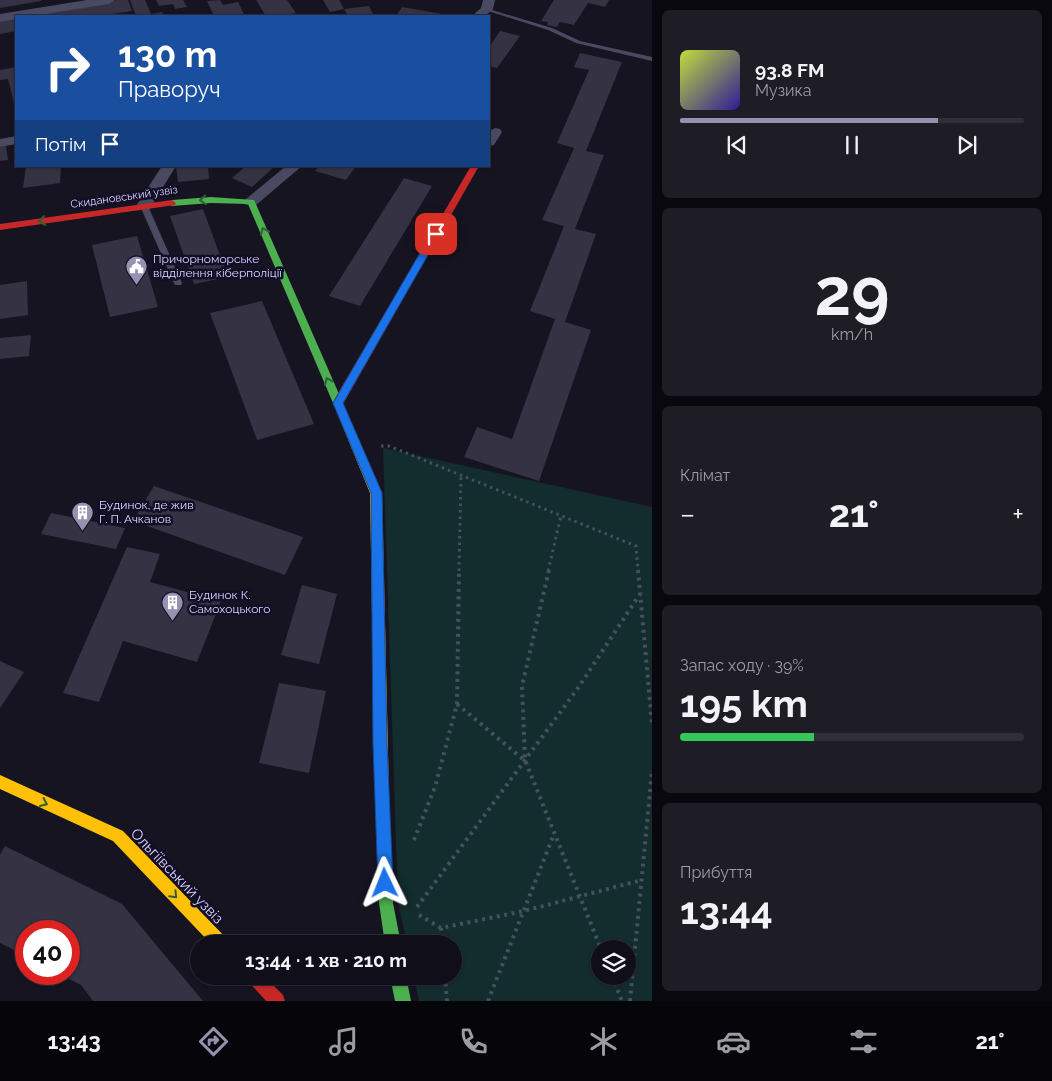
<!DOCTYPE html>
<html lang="uk">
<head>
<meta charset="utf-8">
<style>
  :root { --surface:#100f19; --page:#1e1d26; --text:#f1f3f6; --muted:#9c9ca2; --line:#302f38; --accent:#9591b1 }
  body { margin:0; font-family:Raleway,sans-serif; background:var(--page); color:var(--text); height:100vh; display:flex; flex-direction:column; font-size:19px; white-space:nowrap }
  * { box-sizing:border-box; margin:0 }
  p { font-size:16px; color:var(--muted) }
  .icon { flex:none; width:28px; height:28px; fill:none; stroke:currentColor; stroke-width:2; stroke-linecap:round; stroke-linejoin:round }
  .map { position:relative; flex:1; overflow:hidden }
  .details { display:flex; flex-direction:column; gap:10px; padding:10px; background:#09080e; width:400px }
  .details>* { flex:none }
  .hud { position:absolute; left:15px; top:15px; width:475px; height:152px; border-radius:0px; box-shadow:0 1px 4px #0004,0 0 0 1px var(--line); background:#1a4fa0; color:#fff; overflow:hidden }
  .controls { position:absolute; left:591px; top:940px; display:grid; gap:10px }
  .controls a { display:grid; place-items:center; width:45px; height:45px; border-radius:50%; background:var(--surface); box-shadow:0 1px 4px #0004,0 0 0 1px var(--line); font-size:25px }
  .speed { position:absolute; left:15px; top:920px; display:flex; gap:10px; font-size:25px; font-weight:700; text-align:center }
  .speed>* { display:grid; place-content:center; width:65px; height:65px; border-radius:50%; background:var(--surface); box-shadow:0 1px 4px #0004,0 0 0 1px var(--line); line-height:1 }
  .speed .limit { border:8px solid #d22; background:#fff; color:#111 }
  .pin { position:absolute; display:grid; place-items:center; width:42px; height:42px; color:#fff; margin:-21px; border-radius:10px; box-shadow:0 2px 8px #0006 }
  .me { position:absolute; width:55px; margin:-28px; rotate:358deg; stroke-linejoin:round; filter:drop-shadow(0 0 4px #0008) }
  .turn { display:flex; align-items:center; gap:18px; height:105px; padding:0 20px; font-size:22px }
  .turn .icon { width:65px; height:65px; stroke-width:2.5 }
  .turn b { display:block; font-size:35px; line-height:42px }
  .then { display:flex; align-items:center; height:48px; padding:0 20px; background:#0003; gap:10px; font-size:19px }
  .big { font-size:38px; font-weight:700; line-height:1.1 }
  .details .tile { flex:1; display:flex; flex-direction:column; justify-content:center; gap:8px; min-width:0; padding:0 18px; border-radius:8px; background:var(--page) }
  .details .dial { align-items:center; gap:0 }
  .dial b { font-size:65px; line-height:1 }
  .song { display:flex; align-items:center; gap:15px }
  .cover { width:60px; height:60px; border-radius:8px; background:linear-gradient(135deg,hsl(70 70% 55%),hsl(250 70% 35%)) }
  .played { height:5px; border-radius:2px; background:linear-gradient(90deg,var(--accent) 75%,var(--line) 75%) }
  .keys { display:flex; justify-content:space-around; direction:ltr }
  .heat { display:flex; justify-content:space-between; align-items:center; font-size:28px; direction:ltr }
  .charge { height:8px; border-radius:4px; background:linear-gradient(90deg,#34c759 39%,var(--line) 0) }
  .trip { position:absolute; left:190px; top:935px; width:272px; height:50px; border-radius:25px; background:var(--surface); box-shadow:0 1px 4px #0004,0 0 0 1px var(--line); font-weight:700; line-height:50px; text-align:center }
  .menu { display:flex; height:80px; justify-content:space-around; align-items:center; background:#06060a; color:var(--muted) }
  .menu .icon { width:35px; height:35px }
  .menu .on { color:var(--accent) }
  .menu b { font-size:22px; color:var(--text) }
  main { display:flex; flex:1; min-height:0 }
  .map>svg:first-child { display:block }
  .green { fill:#132c2d; fill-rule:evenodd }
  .building { fill:#343243 }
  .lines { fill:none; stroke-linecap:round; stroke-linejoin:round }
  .path-far1 { stroke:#44505f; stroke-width:3; stroke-dasharray:2.5 4; stroke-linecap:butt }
  .path { stroke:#44505f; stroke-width:4; stroke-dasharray:3 4.5; stroke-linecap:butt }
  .lane { fill:#4a4962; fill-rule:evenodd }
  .street { fill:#4a4962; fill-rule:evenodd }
  .fast { fill:#4caf50; fill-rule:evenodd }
  .slow { fill:#ffc107; fill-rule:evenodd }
  .jam { fill:#c62828; fill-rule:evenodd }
  .oneway { stroke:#305f3b }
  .route { fill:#1a73e8; stroke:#114b97 }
  .labels { text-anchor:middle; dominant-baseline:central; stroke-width:5; stroke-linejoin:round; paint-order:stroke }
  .far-street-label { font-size:11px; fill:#d9d4ff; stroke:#130f26 }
  .poi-label { font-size:12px; fill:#d9d4ff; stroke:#130f26; text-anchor:start }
  .near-street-label { font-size:15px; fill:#d9d4ff; stroke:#130f26 }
</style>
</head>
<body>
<main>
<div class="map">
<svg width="652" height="1001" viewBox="0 0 652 1001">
  <rect width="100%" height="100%" fill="#161421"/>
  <path class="green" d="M383,448L652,507V1001H419L414,976H454V944H407L398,903ZM600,949H628V976H600Z"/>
  <path class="building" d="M0,0H41V1L0,8Z
    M118,0H128L132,11L100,16H24Z
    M130,0H145L151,14L162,12L164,16H136Z
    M156,0H183L187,7L175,9L173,4L159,6Z
    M220,0L223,5L238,2L245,16H214L207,1Z
    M256,0H287L296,13L280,16H266Z
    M323,0H339L344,9L369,6L374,16H348L344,9L330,12Z
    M554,0H609L605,7L588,3L574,25L560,22L557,27L547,25L548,22L541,21Z
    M402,7L448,15V16H396Z
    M16,17V31L0,34V19Z
    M500,31L520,36L497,68L489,66V47Z
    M580,53L622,62L586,151L604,155L575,229L596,234L565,322L591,330L539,481L464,457L477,427L512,439L555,319L530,311L564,226L542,220L574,148L557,143L589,70L574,67Z
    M16,67V107H15L8,79L0,80V70Z
    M6,146L8,160L0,161V147Z
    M26,166H61L60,183L23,188Z
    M176,166H208L209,179L178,182Z
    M246,166H275L252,187L232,178Z
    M319,166H356L346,180L315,171Z
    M404,178L432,186L360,306L329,296Z
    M203,209L228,277L194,284L170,216Z
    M137,236L158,307L110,317L92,245Z
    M27,281L28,315L0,319V285Z
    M262,301L314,424L257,440L210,313Z
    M31,335L29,356L0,359V338Z
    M154,486L303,537L285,575L133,521Z
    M51,513L125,528L116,549L41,534Z
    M127,547L160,554L150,582L221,601L197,662L123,641L99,702L63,693Z
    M302,585L337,594L319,664L281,655Z
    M0,661L24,672L0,708Z
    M279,683L326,691L309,773L259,763Z
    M5,846L122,904L203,1001H93L81,985L59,974H69V931H26V956L0,943V855Z"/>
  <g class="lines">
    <path class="path-far1" d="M381,446H389L636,546L638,571
      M459,571L461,476
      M548,571L561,516"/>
    <path class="path" d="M549,570L522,686L525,760L601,949
      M638,570L652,724
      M457,704L524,760
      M414,840L435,787L457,704L459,570
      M417,907L578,688L640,594
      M419,915L441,928L524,911L642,880
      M441,928L442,944
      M445,976L447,1001
      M612,976L622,1001
      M488,1001L554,834
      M630,1001L652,771"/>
    <path class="lane" d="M485,8L552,28L580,41L652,57V61L576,43L548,30L485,10Z
      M141,204H147L148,206L182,283L181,285H175L174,283L140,206Z"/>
    <path class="street" d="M87,0H115L109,4L33,16H16V19L0,22V14Z
      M483,0H495L493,9L485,16H472L481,8Z
      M495,128L500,129L502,132L494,145L489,146V131Z
      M16,136V144L0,147V139Z
      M162,166H176L149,210H139L136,206Z
      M286,166H302L256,205H246L243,202L246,199Z"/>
    <path class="fast" d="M211,197L254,200L255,202L346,410L345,413H337L336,410L248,204L211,203L172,206L168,203L172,200Z
      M382,788L387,790L389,795L393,903L401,944H385L379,903L375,795L377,790Z
      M390,976H406L411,1001H395Z"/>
    <path class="slow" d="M341,406L346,410L382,493L389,795L387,800L382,802L377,800L375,795L370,493L336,410Z
      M0,775L123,831L227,939L230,944H211L113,841L0,789Z"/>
    <path class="jam" d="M471,166H479L342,406H334L333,403L334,400Z
      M172,200L176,203L175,205L0,230V224Z
      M245,976H264L283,995L285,1001H266L248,981Z"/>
  </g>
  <defs><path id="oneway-chevron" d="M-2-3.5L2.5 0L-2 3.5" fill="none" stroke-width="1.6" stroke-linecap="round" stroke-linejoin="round" transform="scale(1.25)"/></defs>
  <g class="oneway">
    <use href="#oneway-chevron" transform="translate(203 200) rotate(176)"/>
    <use href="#oneway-chevron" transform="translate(42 221) rotate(172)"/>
    <use href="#oneway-chevron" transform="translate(264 231) rotate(-113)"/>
    <use href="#oneway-chevron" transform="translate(328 381) rotate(-113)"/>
    <use href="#oneway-chevron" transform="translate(44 803) rotate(25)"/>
    <use href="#oneway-chevron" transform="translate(174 895) rotate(46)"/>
  </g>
  <path class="route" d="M436,231L440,234L343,403L382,493L387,744L393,883L390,888L385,891L380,888L378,883L373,744L371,493L333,403L431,234Z"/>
  <defs>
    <symbol id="civic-pin" viewBox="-11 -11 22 30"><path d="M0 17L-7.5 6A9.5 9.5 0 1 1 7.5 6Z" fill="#9591b1" stroke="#130f26"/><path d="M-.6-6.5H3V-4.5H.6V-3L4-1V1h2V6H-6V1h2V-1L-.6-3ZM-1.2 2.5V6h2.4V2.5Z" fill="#fff"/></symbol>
    <symbol id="building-pin" viewBox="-11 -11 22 30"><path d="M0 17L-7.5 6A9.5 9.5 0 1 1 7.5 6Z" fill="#9591b1" stroke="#130f26"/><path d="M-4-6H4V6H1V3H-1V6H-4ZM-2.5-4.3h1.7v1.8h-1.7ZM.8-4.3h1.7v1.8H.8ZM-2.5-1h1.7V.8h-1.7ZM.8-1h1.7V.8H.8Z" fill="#fff"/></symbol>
  </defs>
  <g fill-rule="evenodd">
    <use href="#civic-pin" x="124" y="254" width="25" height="34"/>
    <use href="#building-pin" x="70" y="500" width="25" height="34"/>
    <use href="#building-pin" x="160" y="590" width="25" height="34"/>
  </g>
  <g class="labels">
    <g class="far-street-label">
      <text transform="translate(124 197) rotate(-8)">Скидановський узвіз</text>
    </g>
    <g class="poi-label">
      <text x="153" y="259">Причорноморське<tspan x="153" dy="14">відділення кіберполіції</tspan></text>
      <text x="99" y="505">Будинок, де жив<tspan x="99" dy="14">Г. П. Ачканов</tspan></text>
      <text x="189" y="595">Будинок К.<tspan x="189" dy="14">Самохоцького</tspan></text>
    </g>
    <g class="near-street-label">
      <text transform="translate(177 876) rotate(46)">Ольгіївський узвіз</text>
    </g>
  </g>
</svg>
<div class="controls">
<a><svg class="icon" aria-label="layers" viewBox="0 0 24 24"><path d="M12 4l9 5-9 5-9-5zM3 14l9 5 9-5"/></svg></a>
</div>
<div class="speed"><div class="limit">40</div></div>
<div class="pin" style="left:436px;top:234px;background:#d93025"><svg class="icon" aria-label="arrive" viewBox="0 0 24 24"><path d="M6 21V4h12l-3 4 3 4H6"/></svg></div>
<svg class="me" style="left:385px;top:883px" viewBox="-20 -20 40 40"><path d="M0-17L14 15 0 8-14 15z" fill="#1a73e8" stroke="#fff" stroke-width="4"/></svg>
<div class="trip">13:44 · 1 хв · 210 m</div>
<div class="hud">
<div class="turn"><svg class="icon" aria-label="right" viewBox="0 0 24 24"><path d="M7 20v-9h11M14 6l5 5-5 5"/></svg><div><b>130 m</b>Праворуч</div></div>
<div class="then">Потім<svg class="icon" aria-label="arrive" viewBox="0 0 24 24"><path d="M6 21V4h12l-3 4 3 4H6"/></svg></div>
</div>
</div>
<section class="details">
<div class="tile">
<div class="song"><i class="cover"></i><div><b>93.8 FM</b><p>Музика</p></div></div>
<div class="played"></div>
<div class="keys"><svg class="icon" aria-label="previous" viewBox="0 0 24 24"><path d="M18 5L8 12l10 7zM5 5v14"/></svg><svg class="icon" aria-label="pause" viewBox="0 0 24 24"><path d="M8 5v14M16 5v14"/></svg><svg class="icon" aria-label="next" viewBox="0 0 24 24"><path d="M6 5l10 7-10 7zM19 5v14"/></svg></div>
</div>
<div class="tile dial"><b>29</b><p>km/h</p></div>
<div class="tile"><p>Клімат</p>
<div class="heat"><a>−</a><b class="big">21°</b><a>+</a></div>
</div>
<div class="tile"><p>Запас ходу · 39%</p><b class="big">195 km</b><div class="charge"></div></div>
<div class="tile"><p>Прибуття</p><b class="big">13:44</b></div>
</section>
</main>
<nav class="menu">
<b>13:43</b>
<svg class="icon on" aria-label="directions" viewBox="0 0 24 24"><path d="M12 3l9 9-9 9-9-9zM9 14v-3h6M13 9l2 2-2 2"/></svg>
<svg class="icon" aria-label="music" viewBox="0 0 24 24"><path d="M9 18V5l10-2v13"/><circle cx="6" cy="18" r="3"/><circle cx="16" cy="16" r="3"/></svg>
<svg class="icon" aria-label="phone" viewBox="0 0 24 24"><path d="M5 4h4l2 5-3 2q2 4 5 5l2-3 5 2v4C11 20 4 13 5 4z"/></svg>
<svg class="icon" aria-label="climate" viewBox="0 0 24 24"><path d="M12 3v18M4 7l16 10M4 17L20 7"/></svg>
<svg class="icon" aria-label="car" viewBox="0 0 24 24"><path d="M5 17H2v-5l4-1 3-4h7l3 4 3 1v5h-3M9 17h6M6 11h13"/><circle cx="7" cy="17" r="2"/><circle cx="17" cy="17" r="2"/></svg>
<svg class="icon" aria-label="filters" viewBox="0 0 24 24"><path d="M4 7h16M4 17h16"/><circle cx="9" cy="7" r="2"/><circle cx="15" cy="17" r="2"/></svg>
<b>21°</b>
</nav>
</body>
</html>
